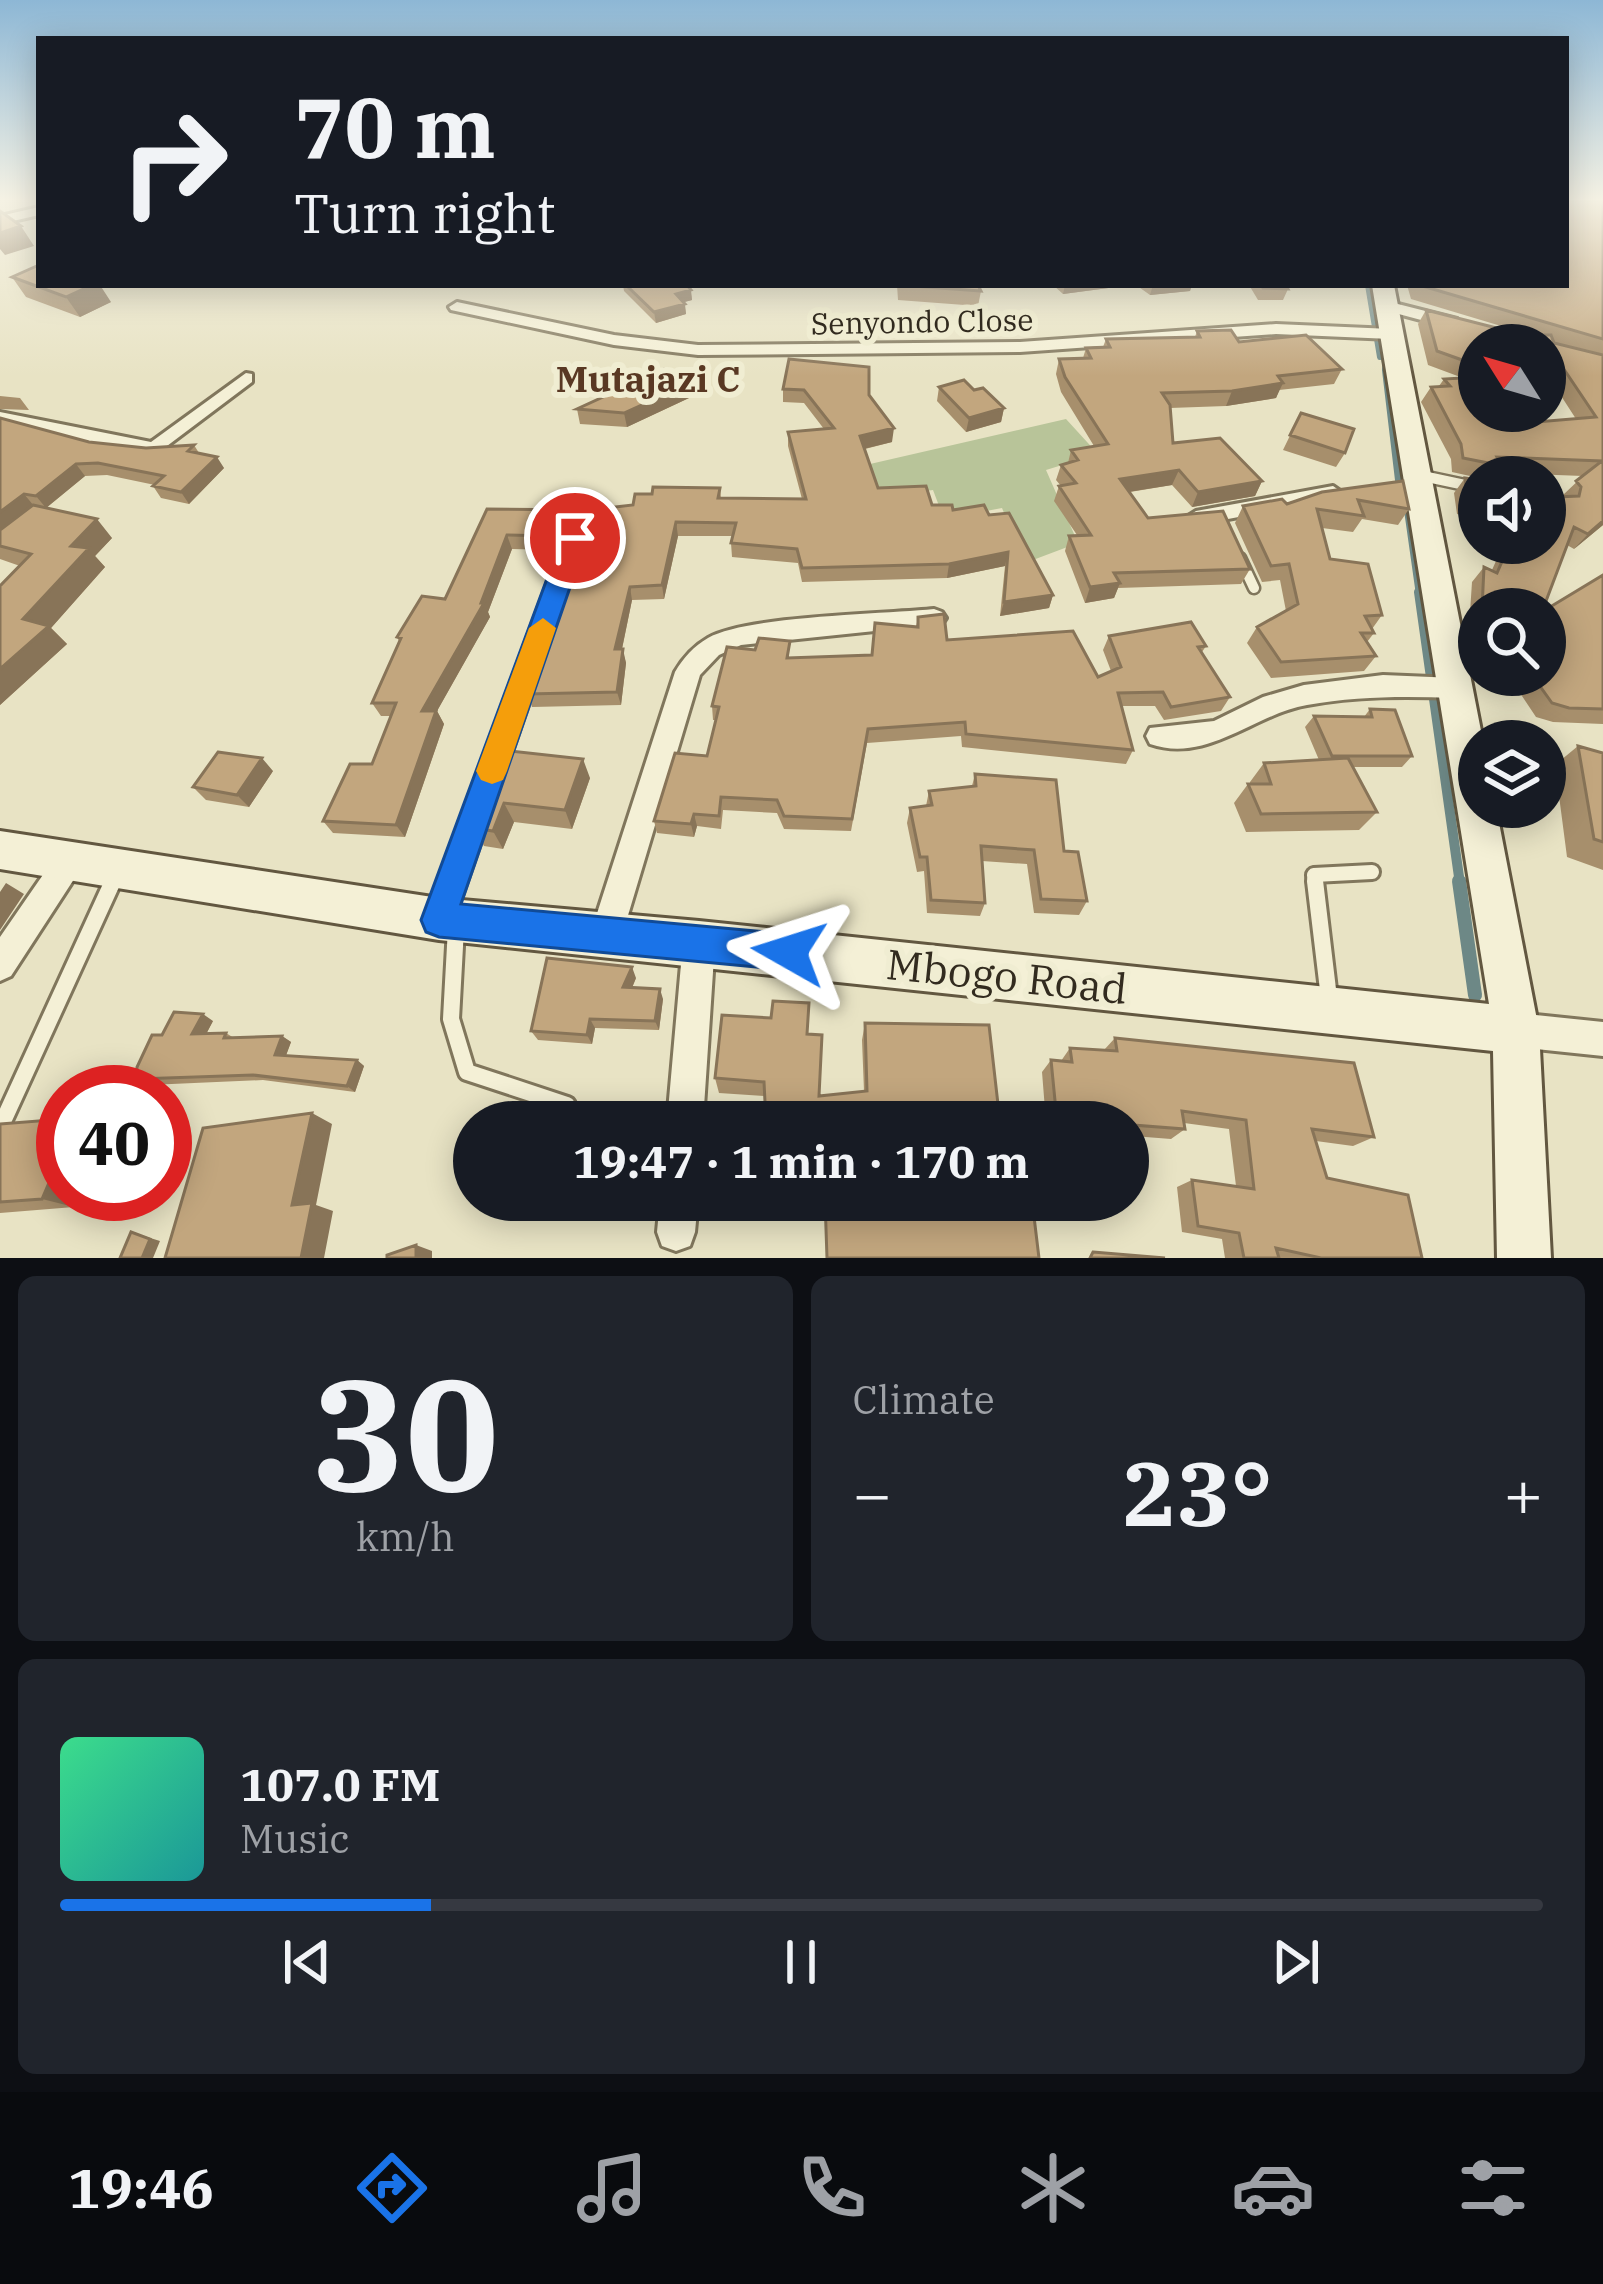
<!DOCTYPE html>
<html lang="en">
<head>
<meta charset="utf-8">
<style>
  :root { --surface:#171b24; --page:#20242c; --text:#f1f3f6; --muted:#9ea1a6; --line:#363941; --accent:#1a73e8 }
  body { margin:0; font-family:"IBM Plex Serif",serif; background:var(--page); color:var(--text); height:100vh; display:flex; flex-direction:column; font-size:45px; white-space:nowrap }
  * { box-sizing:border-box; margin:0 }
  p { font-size:39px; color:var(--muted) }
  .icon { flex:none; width:66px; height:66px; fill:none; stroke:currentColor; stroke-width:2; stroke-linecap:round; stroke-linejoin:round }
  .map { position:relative; height:1258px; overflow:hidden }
  .details { display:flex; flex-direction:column; gap:18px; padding:18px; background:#0d0f14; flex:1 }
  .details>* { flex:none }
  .guide { position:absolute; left:36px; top:36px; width:1533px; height:252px; border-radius:0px; box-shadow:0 6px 30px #0003; background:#171b24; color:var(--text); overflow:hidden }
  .needle { width:78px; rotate:307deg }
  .controls { position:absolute; left:1458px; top:324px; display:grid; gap:24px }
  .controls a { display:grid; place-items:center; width:108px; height:108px; border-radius:50%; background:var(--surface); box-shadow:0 6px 30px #0003; font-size:60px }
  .speed { position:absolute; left:36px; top:1065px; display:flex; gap:24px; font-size:60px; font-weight:700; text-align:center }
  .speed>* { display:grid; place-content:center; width:156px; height:156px; border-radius:50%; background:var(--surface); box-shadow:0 6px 30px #0003; line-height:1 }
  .speed .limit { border:18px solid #d22; background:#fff; color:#111 }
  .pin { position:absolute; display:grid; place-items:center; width:102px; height:102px; color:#fff; margin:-51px; border:6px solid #fff; border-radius:50%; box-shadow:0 3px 12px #0007 }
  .me { position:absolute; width:132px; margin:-66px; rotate:276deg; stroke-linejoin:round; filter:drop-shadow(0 0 9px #0008) }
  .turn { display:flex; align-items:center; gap:42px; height:252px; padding:0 60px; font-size:54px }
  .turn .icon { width:156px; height:156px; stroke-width:2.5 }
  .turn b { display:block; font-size:84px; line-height:102px }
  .big { font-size:90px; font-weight:800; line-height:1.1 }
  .details .card { flex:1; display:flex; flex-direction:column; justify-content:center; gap:18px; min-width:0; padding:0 42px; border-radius:18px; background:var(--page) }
  .details .dial { align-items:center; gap:0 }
  .dial b { font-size:156px; line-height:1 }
  .song { display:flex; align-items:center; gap:36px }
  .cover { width:144px; height:144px; border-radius:18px; background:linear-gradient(135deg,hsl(150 70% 55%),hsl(180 70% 35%)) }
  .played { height:12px; border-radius:6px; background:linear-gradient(90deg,var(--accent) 25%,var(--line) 25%) }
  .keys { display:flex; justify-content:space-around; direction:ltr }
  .heat { display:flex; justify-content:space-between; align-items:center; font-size:66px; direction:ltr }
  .details .tiles { flex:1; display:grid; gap:18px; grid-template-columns:1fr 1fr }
  .card:last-child { grid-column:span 2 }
  .trip { position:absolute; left:453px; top:1101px; width:696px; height:120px; border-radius:60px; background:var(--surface); box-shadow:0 6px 30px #0003; font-weight:800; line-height:120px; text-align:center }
  .tab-bar { display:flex; height:192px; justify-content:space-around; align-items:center; background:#090b0e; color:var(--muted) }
  .tab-bar .icon { width:84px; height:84px }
  .tab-bar .active { color:var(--accent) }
  .tab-bar b { font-size:54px; color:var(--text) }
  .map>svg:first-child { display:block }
  .green { fill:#b8c499 }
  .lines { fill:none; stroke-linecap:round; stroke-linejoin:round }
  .stream-far3 { stroke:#6d8886; stroke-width:6 }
  .stream-far2 { stroke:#6d8886; stroke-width:8 }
  .stream-far1 { stroke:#6d8886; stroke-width:10 }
  .stream { stroke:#6d8886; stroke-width:14 }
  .lane-far2-casing { stroke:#80765c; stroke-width:15 }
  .lane-far1-casing { stroke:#80765c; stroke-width:20 }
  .lane-casing { stroke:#80765c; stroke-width:22 }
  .street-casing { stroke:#80765c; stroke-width:6 }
  .secondary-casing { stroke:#625740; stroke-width:6 }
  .lane-far2 { stroke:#f4f0d6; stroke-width:10 }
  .lane-far1 { stroke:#f4f0d6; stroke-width:14 }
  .lane { stroke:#f4f0d6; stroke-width:16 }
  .street { fill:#f4f0d6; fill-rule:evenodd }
  .secondary { fill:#f4f0d6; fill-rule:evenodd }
  .wall { fill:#a78f6c; fill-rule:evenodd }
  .shaded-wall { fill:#887458 }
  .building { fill:#c2a67e; stroke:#887458; stroke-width:3 }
  .route { fill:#1a73e8; stroke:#114b97; stroke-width:3 }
  .slow { fill:#f59e0b }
  .labels { text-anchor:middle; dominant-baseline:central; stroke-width:12; stroke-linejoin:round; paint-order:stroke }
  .far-street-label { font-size:30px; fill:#322b1f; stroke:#f0edd2 }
  .far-quarter-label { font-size:36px; font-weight:bold; fill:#593823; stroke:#f0edd2 }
  .near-street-label { font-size:42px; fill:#322b1f; stroke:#f0edd2 }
</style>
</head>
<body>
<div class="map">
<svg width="1603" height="1258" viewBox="0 0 1603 1258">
  <rect width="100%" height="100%" fill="#e8e3c4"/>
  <path class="green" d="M1066,419L1098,454L1046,470L1078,543L1025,563L1002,508L944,519L933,490L856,501L857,467Z"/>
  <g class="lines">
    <path class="stream-far3" d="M1368,285L1380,357
      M1384,354L1386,373"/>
    <path class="stream-far2" d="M1386,370L1399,480
      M1407,503L1420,595"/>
    <path class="stream-far1" d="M1419,592L1460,884"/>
    <path class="stream" d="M1459,881L1475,995"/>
    <defs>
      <path id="lane-far2" d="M1418,475L1479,488
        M1240,558L1254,588"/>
      <path id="lane-far1" d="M112,884L117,873
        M1315,884L1314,875L1372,872"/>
      <path id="lane" d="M1315,881L1329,998
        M456,928L451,1019L467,1072L567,1105
        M0,1128L113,881"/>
      <path id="street" d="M39,207V215L0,224V216Z
        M1386,301L1457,319L1459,323L1451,328L1380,309V303Z
        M457,302L614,335L698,345L1020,342L1276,324L1391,329L1399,334L1391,339L1276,334L1020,352L698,355L614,345L451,310L449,307Z
        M246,373L252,374V382L155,455L0,424V412L151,442Z
        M1333,486L1343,493L1340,498L1196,525L1185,518L1196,511Z
        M575,531L586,538L454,919L450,930L439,934L428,930L424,919L564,538Z
        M934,609L942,612L946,618L942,624L741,645L719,655L700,675L623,932L618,943L607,947L596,943L591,932L675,672C683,658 694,646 708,638C746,616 884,614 934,609Z
        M1383,675L1455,678L1464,681L1468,688L1464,695L1455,698C1405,696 1357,696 1307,705C1254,714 1207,764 1150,744L1146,736L1150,728L1214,721L1263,697L1304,685Z
        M68,849L78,853L83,863L78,873L11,976L0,981V937L58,853Z
        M699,926L710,931L715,942L703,1122H667L683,942L688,931Z
        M1516,1013L1603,1022V1056L1516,1047L1504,1042L1499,1030L1504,1018Z
        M660,1200H698L695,1232L690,1246L676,1251L662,1246L657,1232Z"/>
      <path id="secondary" d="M1372,285H1394L1483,741H1479V807H1496L1539,1030L1551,1258H1497L1493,1051L439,940L0,869V831L439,898L699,921L1489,1004Z"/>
    </defs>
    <use href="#lane-far2" class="lane-far2-casing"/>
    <use href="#lane-far1" class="lane-far1-casing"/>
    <use href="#lane" class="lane-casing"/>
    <use href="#street" class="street-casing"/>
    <use href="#secondary" class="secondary-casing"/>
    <use href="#lane-far2" class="lane-far2"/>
    <use href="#lane-far1" class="lane-far1"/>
    <use href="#lane" class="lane"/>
    <use href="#street" class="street"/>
    <use href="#secondary" class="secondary"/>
  </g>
  <path class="wall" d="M1603,200V525L1574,549L1567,545L1543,609H1479V646L1468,643L1472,582L1484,567L1492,570L1504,543H1545L1563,495L1583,476L1506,473L1496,477L1479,478L1452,472L1451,459L1421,402L1431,387L1439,386L1444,379L1463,378L1428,365L1418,324L1426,310L1524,335H1531L1411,299L1407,285H1566ZM1479,345H1545V371L1576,419L1500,425L1479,411Z
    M12,277L111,302L80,317L26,297Z
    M623,285H695L690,288L692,300L684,302L686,314L656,323L624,291Z
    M897,285H978L981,291L978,306L898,300Z
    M1053,285H1131L1063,294Z
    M1136,285H1203L1191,286L1190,291L1150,295Z
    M1249,285H1286L1288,289L1283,300H1258Z
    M1197,331L1342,369L1334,384L1279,390L1276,398L1226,406L1170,408L1173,443L1262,481L1255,496L1192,507L1172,485L1130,492L1148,518L1250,569L1241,584L1118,588L1114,598L1085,603L1065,551L1069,536L1077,535L1054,501L1059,486H1061L1056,480L1061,465L1068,463L1071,450L1094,446L1061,392L1056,374L1059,359L1083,358L1086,348L1103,347L1106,339L1195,337Z
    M939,387L974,390L1004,408L1001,422L966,432L937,401Z
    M783,389L869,395L892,442L865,449L878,488L932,505L989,515L1053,595L1049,608L1000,616L1005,566L947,578L802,582L798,563L732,557L731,543L733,536H678L664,599L632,600L622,649L626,663L621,705L532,707L527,694L584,535L573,527L560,536L555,550L512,549L488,612L490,617L437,711L444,724L405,837L333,833L323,821L372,764L391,716H381L372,703L399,641L397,637L445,599L487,509L589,510L633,505L652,494L720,488L721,498L802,499L788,446V432L824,429L804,403L783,402Z
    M0,396L20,398L29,410L0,409Z
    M689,398L627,427L580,424L577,409Z
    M1301,413L1345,453L1336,467L1283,450Z
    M0,418L89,442L146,448L194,445L199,453L224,468L189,504L161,498L153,486L155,485L107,475L85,476L46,508L112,538L95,556L105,567L51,628L67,644L0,705L20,566L0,559Z
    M1465,478L1479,480V520L1457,514L1454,493Z
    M1322,492L1409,509L1398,525L1362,519L1353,532L1322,528L1330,559L1382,615L1372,629L1374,633L1367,642L1376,656L1364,671L1271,678L1247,643L1257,627L1286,611L1280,580L1262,582L1235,523L1243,506L1287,504Z
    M1603,575V724L1553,722L1536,717L1508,675H1545Z
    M918,617L947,640L1098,677L1111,671L1103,650L1109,636L1206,646L1202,652L1230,697L1221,711L1164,720L1155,706H1122L1133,750L1126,764L962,747L961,736L867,743L851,831L784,829L777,813L723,810L721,829L697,826L694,837L657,833L654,821L707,756L716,720H713L712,706L790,658L872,655L916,627Z
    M1370,709L1412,756L1402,767H1353L1377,812L1359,830L1246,832L1234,803L1248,784H1250V782L1264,763L1319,760L1305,727L1314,716L1364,717Z
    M1578,746L1603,753V870L1567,857L1555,765Z
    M502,750L590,778L572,829L514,822L503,849L484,846L473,828Z
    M273,771L249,807L206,800L193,787Z
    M975,774L1064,851L1087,901L1079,915L1034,913L1027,864L982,861L985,903L980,916L927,913L924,871L917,872L907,823L910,808L926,806L929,791L972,786Z
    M636,978L632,988L663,999L659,1030L595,1028L592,1044L538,1040L531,1031Z
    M213,1021L206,1034L226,1033L234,1038L282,1036L291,1042L286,1055L357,1060L364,1066L355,1092L263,1080L149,1085L137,1079L162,1035Z
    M865,1023L1000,1122L764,1096L719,1093L715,1078L808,1034L819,1096L864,1091L862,1040Z
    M1115,1038L1374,1137L1353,1146L1316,1141L1327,1178L1422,1258H1225L1222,1239L1182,1232L1177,1187L1192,1180L1236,1186L1229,1129L1184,1123L1185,1129L1171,1139L1133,1136L1135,1148L1128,1153V1122H1046L1042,1072L1051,1060L1061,1061L1070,1048L1104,1050Z
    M0,1124L63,1194H79L74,1207L0,1213Z"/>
  <path class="shaded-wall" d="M21,226L34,246L5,255L0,249V233Z
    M92,285H100L111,302L80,317L66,297Z
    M1065,285H1131L1063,294Z
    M1153,285H1192L1190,291L1150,295Z
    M691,290L692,300L677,304L676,294Z
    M685,304L686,314L656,323L654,312Z
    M1283,383L1276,398L1226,406L1232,391Z
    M688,384L689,398L627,427L624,413Z
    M1004,408L1001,422L966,432L969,418Z
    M894,428L892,442L859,450L860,436Z
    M217,457L224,468L189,504L181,492Z
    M76,464L85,476L46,508L36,496Z
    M1179,470L1172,485L1115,494L1120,479Z
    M1262,481L1255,496L1192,507L1198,492Z
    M24,494L34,506L0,531V512Z
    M569,513L573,527L560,536L555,550L551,536L556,523Z
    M97,519L112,538L95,556L105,567L51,628L67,644L0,705V669L23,619L71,546Z
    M1603,521V525L1574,549L1588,534Z
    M676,522L678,536L664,599L662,585Z
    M507,535L512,549L488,612L490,617L437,711L444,724L405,837L396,825L422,711L481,603Z
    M1008,552L1005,566L947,578L949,564Z
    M1120,583L1114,598L1085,603L1090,587Z
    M630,587L632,600L619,663L615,649Z
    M1053,595L1049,608L1000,616L1004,602Z
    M623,649L626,663L621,705L617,692Z
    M262,758L273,771L249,807L237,795Z
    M583,759L590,778L572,829L565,810Z
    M504,803L514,822L503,849L493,831Z
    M694,814L697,826L694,837L691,824Z
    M6,883L24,894L0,930V892Z
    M632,967L636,978L628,997L623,987Z
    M660,989L663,999L659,1030L655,1021Z
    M203,1014L213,1021L203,1040L192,1034Z
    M590,1019L595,1028L592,1044L587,1035Z
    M282,1036L291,1042L284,1061L275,1055Z
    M357,1060L364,1066L355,1092L347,1086Z
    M312,1113L332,1124L316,1205L333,1211L324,1258H301L292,1205Z
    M63,1150V1194H79L74,1207L42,1199Z
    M131,1232L160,1241L153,1258H142Z
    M416,1245L432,1251V1258H416Z"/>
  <path class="building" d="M1566,200H1603V339L1419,285H1566Z
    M0,211L21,226L0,233Z
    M39,265V285H92L66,297L12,277Z
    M626,285H687L691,290L676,294L685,304L654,312Z
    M899,285H978L981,291Z
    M1261,285H1286L1288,289L1263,288Z
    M1426,310L1524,335H1551L1554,343L1603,355V521L1588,534L1574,527L1543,609H1482L1484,567L1497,573L1510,543H1545V504L1555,497L1579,496L1581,487L1576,481L1602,461L1497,457L1508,477H1496L1500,471L1493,464L1463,458L1461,444L1431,387L1450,386L1444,379L1479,377V411H1509L1500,425L1596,417L1551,350L1545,358V345H1479V366L1437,351Z
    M1231,330L1239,342L1306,335L1342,369L1278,376L1283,383L1232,391L1162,393L1170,405L1173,443L1220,438L1262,481L1198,492L1179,470L1120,479L1148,518L1223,511L1250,569L1114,573L1120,583L1090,587L1069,536L1091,535L1059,486L1076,483L1061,465L1078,460L1071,450L1108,444L1065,377L1059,359L1091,358L1086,348L1110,347L1106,339L1200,337L1197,331Z
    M789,359L869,367V395L894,428L860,436L878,488L926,486L932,505H952L953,510L984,505L989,515L1009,513L1053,595L1004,602L1008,552L949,564L802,568L797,549L731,543L736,523L676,522L662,585L630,587L615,649H623L617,692L527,694L587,526L569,513L556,523L551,536L507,535L481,603H484L422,711H436L396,825L323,821L350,764H372L396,703H372L401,638L397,637L422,596L445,599L487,509L589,510L633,505L635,494H652L653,487L720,488L718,498L806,499L788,432L834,428L804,390L783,389Z
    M664,369L688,384L624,413L577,409Z
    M964,380L974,390L983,388L1004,408L969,418L939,387Z
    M1301,413L1354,429L1345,453L1290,435Z
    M0,418L89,442L146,448L194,445L188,451L217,457L181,492L153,486L164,476L98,463L76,464L36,496L24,494L0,512Z
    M1465,478L1479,480V502L1468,499Z
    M1403,481L1409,509L1358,500L1364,516L1317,509L1330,559L1368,564L1382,615L1365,616L1374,633H1361L1376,656L1281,662L1257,627L1298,604L1289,564L1271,566L1243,506L1282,499L1287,504L1322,492Z
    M33,505L97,519L71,546L89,548L23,619L49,626L0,669V586L31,554L0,546V530Z
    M1603,575V709L1569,708L1552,703L1532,675H1545V610Z
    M944,614L947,640L1073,631L1098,677L1121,667L1109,636L1191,622L1206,646L1198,647L1230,697L1171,707L1163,692L1118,693L1133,750L966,734L965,722L868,729L852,819L784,816L777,800L721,797L719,816L694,814L691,824L654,821L675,753L707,756L719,707L712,706L727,647L755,650L759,638L790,641L787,658L872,655L875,623L918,627V617Z
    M1370,709L1395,710L1412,756H1332L1314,716L1372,717Z
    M1578,746L1603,753V842L1594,839Z
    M502,750L583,759L565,810L504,803L493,831L473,828Z
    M218,752L262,758L237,795L193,787Z
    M1348,758L1377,812L1261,814L1248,784H1271L1264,763Z
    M975,774L1056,780L1064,851L1078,852L1087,901L1041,899L1034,850L981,846L985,903L931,900L927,857H920L910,808L932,805L929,791L976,786Z
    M547,958L632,967L623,987L660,989L655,1021L590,1019L587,1035L531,1031Z
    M773,1001L809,1003L807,1034L822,1035L819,1096L867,1091L865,1023L989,1025L1000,1122H766L764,1082L715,1078L722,1015L771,1018Z
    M174,1012L203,1014L192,1034L226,1033L224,1038L282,1036L275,1055L357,1060L347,1086L253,1075L137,1079V1067L152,1035H162Z
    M1115,1038L1354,1063L1374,1137L1312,1129L1327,1178L1408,1195L1422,1258H1321L1276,1248L1279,1258H1244L1239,1233L1198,1226L1192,1180L1254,1189L1246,1120L1182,1111L1185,1129L1132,1125L1135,1148H1128V1122L1057,1121L1051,1060L1072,1062L1070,1048L1117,1051Z
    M312,1113L292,1205L312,1203L301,1258H165L203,1128Z
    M63,1119V1150L42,1199L0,1202V1124Z
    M825,1200H1032L1039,1258H827Z
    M131,1232L150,1239L142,1258H120Z
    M416,1245V1258H387V1255Z
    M1093,1252L1165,1258H1090Z"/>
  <linearGradient id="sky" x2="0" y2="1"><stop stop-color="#8db7d5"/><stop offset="0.53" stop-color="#f5f2e4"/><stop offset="1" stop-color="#f5f2e4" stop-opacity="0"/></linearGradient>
  <rect width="1603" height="376" fill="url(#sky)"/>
  <path class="route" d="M575,530L587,538L461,904L789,934L802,939L807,952L802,964L789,970L439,937L426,932L421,920L562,538Z"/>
  <path class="slow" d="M543,618L556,628L507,771L503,780L492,784L481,780L476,771L529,628Z"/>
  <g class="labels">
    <g class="far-street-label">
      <text transform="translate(922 321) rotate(-1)">Senyondo Close</text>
    </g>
    <g class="far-quarter-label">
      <text x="648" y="378">Mutajazi C</text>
    </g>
    <g class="near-street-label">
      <text transform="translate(1007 976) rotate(6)">Mbogo Road</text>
    </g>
  </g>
</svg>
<div class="controls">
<a><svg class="needle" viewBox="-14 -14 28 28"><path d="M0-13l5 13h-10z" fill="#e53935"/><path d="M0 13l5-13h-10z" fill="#9ea1a6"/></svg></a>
<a><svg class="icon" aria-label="sound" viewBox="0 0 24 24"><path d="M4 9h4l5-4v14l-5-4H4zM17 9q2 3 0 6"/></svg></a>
<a><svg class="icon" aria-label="search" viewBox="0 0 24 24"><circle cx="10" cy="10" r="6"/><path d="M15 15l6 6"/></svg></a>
<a><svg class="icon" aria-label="layers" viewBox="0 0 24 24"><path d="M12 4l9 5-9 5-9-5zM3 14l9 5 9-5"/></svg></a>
</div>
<div class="speed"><div class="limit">40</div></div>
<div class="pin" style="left:575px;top:538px;background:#d93025"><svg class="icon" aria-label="arrive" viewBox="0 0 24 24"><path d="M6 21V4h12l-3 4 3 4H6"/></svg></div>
<svg class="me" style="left:789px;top:952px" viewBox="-20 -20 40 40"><path d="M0-17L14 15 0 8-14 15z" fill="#1a73e8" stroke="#fff" stroke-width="4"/></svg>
<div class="trip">19:47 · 1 min · 170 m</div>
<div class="guide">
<div class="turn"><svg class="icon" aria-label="right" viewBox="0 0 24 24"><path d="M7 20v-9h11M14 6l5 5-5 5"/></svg><div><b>70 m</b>Turn right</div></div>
</div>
</div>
<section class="details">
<div class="tiles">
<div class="card dial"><b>30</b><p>km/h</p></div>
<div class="card"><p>Climate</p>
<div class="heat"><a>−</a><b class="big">23°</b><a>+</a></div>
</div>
<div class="card">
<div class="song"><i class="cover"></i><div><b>107.0 FM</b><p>Music</p></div></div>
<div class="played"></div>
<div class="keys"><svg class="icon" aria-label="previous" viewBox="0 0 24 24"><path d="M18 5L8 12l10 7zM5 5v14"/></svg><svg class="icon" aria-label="pause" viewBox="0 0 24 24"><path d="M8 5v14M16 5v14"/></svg><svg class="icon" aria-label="next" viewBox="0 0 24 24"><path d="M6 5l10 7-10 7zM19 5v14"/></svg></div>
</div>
</div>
</section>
<nav class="tab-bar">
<b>19:46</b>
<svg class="icon active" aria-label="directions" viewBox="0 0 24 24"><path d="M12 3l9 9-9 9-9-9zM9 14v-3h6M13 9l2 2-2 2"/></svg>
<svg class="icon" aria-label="music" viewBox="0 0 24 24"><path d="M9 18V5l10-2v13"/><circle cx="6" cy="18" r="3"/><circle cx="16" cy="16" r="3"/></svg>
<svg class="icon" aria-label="phone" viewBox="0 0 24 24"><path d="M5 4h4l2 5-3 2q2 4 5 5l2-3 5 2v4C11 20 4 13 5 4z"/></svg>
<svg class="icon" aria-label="climate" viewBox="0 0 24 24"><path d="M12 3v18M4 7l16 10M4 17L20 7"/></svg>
<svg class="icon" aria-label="car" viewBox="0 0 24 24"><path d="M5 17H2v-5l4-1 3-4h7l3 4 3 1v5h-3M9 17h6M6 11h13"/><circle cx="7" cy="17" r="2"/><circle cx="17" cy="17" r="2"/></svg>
<svg class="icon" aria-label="filters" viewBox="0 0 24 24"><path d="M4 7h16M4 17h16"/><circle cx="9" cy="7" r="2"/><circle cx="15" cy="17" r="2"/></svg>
</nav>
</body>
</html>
